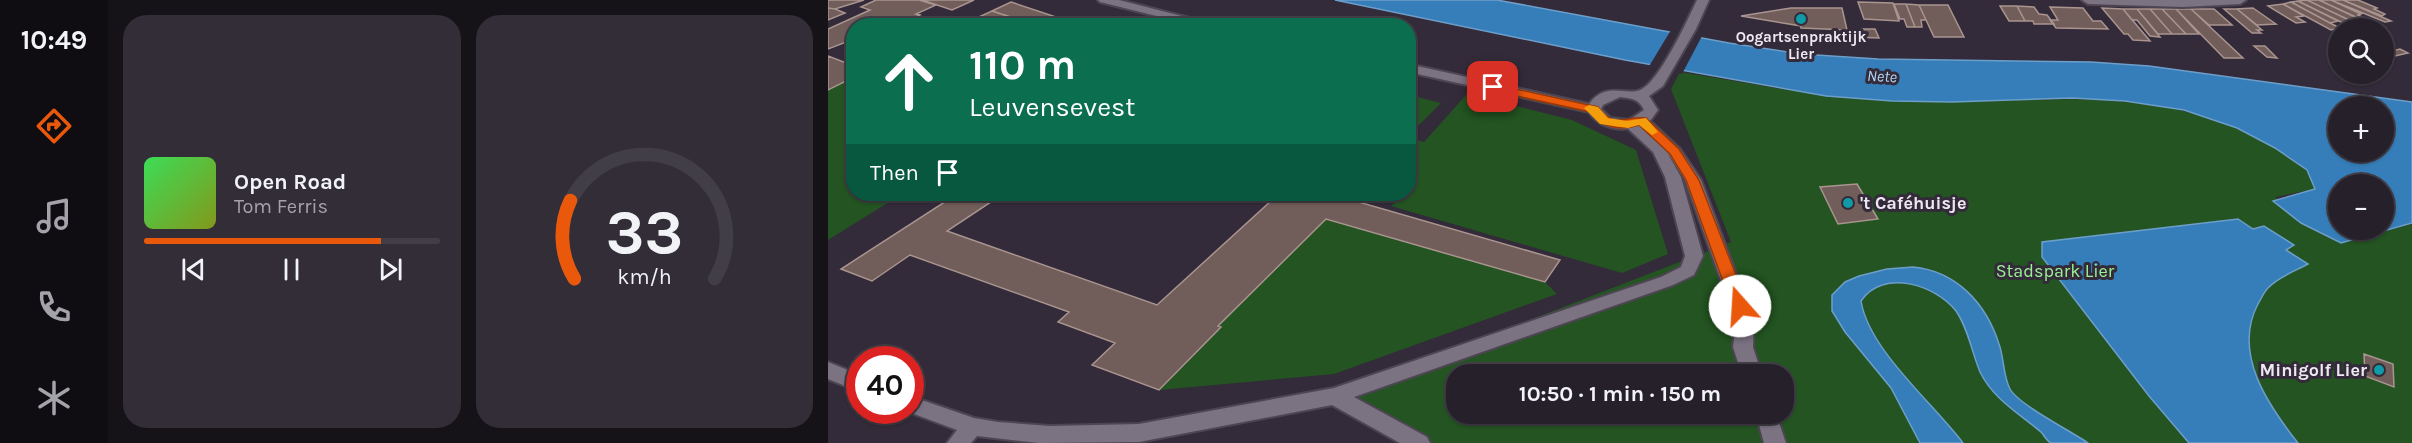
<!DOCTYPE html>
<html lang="en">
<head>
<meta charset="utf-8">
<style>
  :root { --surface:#26202b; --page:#322d37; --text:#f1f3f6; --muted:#a4a3a9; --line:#423e47; --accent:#ea580c }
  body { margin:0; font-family:Karla,sans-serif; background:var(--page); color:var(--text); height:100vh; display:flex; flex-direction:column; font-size:22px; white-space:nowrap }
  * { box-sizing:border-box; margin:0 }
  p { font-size:20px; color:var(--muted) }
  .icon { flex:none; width:33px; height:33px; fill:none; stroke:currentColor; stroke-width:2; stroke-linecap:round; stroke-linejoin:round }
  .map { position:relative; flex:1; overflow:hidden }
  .details { display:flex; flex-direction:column; gap:15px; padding:15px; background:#151218; width:720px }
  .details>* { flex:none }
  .top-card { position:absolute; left:18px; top:18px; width:570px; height:183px; border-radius:24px; box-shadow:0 2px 4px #0004,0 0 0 2px var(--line); background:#0b6e4f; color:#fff; overflow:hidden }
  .fabs { position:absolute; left:1500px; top:18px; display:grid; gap:12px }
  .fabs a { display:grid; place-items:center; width:66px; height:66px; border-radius:50%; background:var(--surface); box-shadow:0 2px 4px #0004,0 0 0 2px var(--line); font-size:30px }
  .speed { position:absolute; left:18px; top:346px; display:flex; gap:12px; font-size:30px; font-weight:700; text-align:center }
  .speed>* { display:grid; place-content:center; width:78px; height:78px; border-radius:50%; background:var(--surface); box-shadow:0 2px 4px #0004,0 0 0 2px var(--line); line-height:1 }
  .speed .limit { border:9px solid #d22; background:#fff; color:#111 }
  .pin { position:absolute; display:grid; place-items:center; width:51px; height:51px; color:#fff; margin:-26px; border-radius:12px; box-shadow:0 3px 9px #0006 }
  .me { position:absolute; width:66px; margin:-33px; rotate:341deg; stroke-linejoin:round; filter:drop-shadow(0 0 4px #0008) }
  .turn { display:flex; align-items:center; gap:21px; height:126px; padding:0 24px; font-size:27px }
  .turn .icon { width:78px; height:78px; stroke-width:2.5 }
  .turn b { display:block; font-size:42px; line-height:51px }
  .then { display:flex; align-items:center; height:57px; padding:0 24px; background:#0003; gap:12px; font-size:22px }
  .details .card { flex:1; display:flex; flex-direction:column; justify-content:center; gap:9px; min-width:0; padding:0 21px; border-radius:24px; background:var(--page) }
  .details .dial { align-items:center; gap:0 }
  .dial svg { height:156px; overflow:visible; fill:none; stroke:var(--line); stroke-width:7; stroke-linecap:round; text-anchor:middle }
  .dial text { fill:var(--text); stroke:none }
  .song { display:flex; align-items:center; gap:18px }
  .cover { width:72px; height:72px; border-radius:9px; background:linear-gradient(135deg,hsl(130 70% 55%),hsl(70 70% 35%)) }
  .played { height:6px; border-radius:3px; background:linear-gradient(90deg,var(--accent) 80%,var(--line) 80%) }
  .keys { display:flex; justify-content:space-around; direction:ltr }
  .details .tiles { flex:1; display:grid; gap:15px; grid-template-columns:repeat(2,1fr) }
  .trip { position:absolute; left:618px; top:364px; width:348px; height:60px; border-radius:24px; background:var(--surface); box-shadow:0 2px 4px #0004,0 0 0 2px var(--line); font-weight:700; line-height:60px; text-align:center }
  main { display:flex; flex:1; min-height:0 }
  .dock { display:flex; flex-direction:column; width:108px; justify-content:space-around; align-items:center; background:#0f0d11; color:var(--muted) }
  .dock .icon { width:42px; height:42px }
  .dock .active { color:var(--accent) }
  .dock b { font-size:27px; color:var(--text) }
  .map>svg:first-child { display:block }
  .green { fill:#235421; fill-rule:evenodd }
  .water { fill:#367eb9; stroke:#6d9eca; stroke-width:1.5; fill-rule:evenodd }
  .pier { fill:#332b39 }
  .building { fill:#715d59; stroke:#aa9490; stroke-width:1.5 }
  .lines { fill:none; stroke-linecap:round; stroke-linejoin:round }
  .minor-casing { stroke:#4d4652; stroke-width:4 }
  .tertiary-casing { stroke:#4d4652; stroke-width:4 }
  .minor { fill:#7b7282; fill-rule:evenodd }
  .tertiary { fill:#7b7282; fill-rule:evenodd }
  .route { fill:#ea580c; stroke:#983908; stroke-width:1.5 }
  .slow { fill:#f59e0b }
  .culture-dot { fill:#0f9aa8; stroke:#332b39; stroke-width:2 }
  .labels { text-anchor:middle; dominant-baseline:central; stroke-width:6; stroke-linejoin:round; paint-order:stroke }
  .far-poi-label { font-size:15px; font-weight:bold; fill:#ede8f1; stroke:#332b39 }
  .far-water-label { font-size:16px; font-style:italic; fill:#b2d5f5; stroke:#332b39 }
  .poi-label { font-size:18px; font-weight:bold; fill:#ede8f1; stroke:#332b39; text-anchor:start }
  .park-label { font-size:18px; fill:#9bef95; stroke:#332b39 }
</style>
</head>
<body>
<main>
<nav class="dock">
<b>10:49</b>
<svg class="icon active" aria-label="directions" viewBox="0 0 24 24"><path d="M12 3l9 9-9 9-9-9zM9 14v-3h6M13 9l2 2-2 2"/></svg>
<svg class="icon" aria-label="music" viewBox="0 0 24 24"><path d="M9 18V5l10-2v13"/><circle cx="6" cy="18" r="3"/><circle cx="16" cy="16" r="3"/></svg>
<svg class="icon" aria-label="phone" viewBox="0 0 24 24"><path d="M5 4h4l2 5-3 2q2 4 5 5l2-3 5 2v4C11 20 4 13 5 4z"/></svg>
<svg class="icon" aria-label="climate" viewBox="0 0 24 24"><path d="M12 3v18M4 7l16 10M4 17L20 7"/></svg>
</nav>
<section class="details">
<div class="tiles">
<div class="card">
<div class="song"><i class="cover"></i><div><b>Open Road</b><p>Tom Ferris</p></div></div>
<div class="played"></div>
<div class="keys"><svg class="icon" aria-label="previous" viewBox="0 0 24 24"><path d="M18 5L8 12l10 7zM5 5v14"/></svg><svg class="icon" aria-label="pause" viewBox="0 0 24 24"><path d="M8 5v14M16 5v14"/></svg><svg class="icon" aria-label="next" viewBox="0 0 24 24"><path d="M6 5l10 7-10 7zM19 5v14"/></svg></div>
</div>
<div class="card dial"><svg viewBox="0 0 100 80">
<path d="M14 69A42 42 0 1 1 86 69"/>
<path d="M14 69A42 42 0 0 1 12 29" stroke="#ea580c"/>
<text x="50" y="56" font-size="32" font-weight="700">33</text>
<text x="50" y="72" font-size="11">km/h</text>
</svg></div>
</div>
</section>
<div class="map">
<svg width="1584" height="443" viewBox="0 0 1584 443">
  <rect width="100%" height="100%" fill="#332b39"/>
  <path class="green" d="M852,72C922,83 992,98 1064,101C1194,108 1312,76 1435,141C1446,147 1474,162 1480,172C1483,177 1485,183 1487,189L1447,197L1518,242L1584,224V443H598L506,396L903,242L843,89ZM628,375H956V414H628Z
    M25,77L26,194H74L0,240V90Z
    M639,94L744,120L808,150L840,254L794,273L563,206L576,194H580L581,138L596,142Z
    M581,95L613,103L589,127L581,125Z
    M498,219L717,282L729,294L506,374L331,390L393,328L390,326Z"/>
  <path class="water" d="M507,0H669L901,43L973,54L1050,59L1263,62L1321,66L1584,102V223L1513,243L1473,223L1445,201L1487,189L1479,170L1447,148L1409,128L1356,110L1297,101L1244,98L1124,102L1064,101L998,96L797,60ZM1510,106H1556V152H1510ZM1510,184H1556V230H1510Z
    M1410,219L1425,229L1436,226L1466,245L1458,250L1480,264C1467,271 1450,277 1440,288C1436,292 1433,299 1430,304C1404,353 1440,405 1470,443H1361L1321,396L1214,257V242Z
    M1085,267C1128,271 1158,303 1171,344C1176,357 1175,376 1182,389C1191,405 1243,431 1260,443C1252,443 1230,443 1223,443C1220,442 1216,436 1214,433C1192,414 1165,399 1152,372C1144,353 1140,328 1128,311C1108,285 1055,268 1033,301C1041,350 1105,403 1135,443H1092L1063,388L1017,332L1004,311V295L1017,282L1031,276L1059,269Z"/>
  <path class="pier" d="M843,30L874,36L854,74L820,68Z"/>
  <path class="building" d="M0,0H36L7,9L0,8Z
    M48,0H91L108,5L88,14L92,15L84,19H70L58,26H26V39L0,49V29L42,10L33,7Z
    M94,0H146L124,10Z
    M1479,0H1491L1530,18L1521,20Z
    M1479,0L1521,20L1529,25L1521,26L1470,1Z
    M1491,0H1503L1533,14L1530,15L1534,17L1529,18Z
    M1503,0H1515L1563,21L1557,22Z
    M1515,0H1530L1549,8L1546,9L1557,14L1554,16Z
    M1470,1L1510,21L1502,23L1463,2Z
    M183,2L255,26H209L164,11Z
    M1030,2L1065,3L1071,21L1036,19Z
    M1463,2L1502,23L1512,28L1503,30L1455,4Z
    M1066,4H1078L1087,27H1079L1076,19H1072Z
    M1078,4L1091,5L1098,20H1093L1094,27H1087Z
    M1455,4L1476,16L1468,17L1477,22L1468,23L1440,6Z
    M1091,5H1120L1136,37H1106Z
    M1172,6H1189L1197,21H1181Z
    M1189,6L1206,7L1211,14L1219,15L1226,24H1206L1205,21H1197Z
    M1222,7L1255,8L1265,21H1273L1280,29L1228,28L1222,20H1230Z
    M0,8L7,9L17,13L0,20Z
    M963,8H1014L1019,30L973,28V26L913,16Z
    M1274,8L1295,9L1322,41L1305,40L1300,34H1296Z
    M1425,8L1448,24L1429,25L1409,9Z
    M1295,9H1309L1332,37L1322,36L1309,20H1304Z
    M1309,9H1322L1344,34H1330Z
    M1322,9H1334L1358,34H1344Z
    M1334,9H1348L1371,34H1358Z
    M1348,9H1363L1415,58H1396Z
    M1363,9H1386L1404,25H1381Z
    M1396,9H1409L1434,30H1429L1433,33H1424Z
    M164,11L195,21L186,26H131Z
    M1031,29H1047L1051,38L1024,37L1023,33H1031Z
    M1556,44L1567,50L1564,51L1572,49L1580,53L1567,56L1556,52Z
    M1426,46H1437L1449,58L1439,57Z
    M0,56L26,66V77L0,90Z
    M1029,184L1050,219L1010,224L992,187Z
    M129,194H175L119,231L329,305L444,200L436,197L440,194H503L732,260L717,282L498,219L390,326L393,327L331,390L264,365L287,343L230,322L241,312L82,255L44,281L13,269Z
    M1536,354L1565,364L1566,387L1537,376Z"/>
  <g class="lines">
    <defs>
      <path id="minor" d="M1254,0H1418L1412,4L1355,7L1260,4Z
        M802,120L807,121L836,147L853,177L875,256L866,275L845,285L526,397L599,437L602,443H572L504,405L311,442L211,443L149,436L143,443H119L129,430L78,411H82V396L146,418L170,422L222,426L311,424L506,388L833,277L853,267L857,256L837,177L825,152L795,124Z
        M0,362L32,375V392L0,379Z"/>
      <path id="tertiary" d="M270,0H291L393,26H369L272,2Z
        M869,0H881L868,29L835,86L821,96L830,110L822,121L852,149L873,180L926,322L925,347L934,375H914L905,347L908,322L857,180L841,155L811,126C793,132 772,129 761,112L580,72V64L761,104C778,81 797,96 812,90C831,83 860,19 869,0ZM792,97C803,98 811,99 816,110L801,120L782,118L773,109L775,105Z
        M928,414H948L958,443H936Z"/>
    </defs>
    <use href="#minor" class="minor-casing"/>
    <use href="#tertiary" class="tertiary-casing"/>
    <use href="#minor" class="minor"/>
    <use href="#tertiary" class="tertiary"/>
  </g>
  <path class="route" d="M665,84L770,107C786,130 798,115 818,118L851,149L871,180L920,306L917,310H907L904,306L858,180L842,154L811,125C794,131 772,128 762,112L661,90V85Z"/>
  <path class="slow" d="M761,105L770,107L780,118L799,121L818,118L830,132L824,135L811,125L800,128L772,124L756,108Z"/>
  <g class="culture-dot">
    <circle cx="973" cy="19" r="6"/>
    <circle cx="1020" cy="203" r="6"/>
    <circle cx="1551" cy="370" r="6"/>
  </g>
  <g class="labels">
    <g class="far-poi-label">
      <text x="973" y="37">Oogartsenpraktijk<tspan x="973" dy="17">Lier</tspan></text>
    </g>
    <g class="far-water-label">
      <text transform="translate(1054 76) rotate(3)">Nete</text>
    </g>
    <g class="poi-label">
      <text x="1032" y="203">'t Caféhuisje</text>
      <text x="1539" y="370" text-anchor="end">Minigolf Lier</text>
    </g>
    <g class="park-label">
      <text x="1227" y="271">Stadspark Lier</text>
    </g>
  </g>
</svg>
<div class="fabs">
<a><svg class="icon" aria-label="search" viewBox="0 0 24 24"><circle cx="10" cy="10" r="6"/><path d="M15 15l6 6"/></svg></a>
<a>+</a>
<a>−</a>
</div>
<div class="speed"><div class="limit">40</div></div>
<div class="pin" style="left:665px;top:87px;background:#d93025"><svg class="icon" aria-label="arrive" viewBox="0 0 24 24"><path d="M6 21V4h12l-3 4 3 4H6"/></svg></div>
<svg class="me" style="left:912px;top:306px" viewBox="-20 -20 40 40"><circle r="19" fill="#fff"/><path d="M0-13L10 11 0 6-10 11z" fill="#ea580c"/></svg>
<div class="trip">10:50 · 1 min · 150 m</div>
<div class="top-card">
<div class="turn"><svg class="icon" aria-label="ahead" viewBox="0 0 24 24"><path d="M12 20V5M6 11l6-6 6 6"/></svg><div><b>110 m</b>Leuvensevest</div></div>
<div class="then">Then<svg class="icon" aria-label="arrive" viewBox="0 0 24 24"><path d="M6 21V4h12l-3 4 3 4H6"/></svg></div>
</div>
</div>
</main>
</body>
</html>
